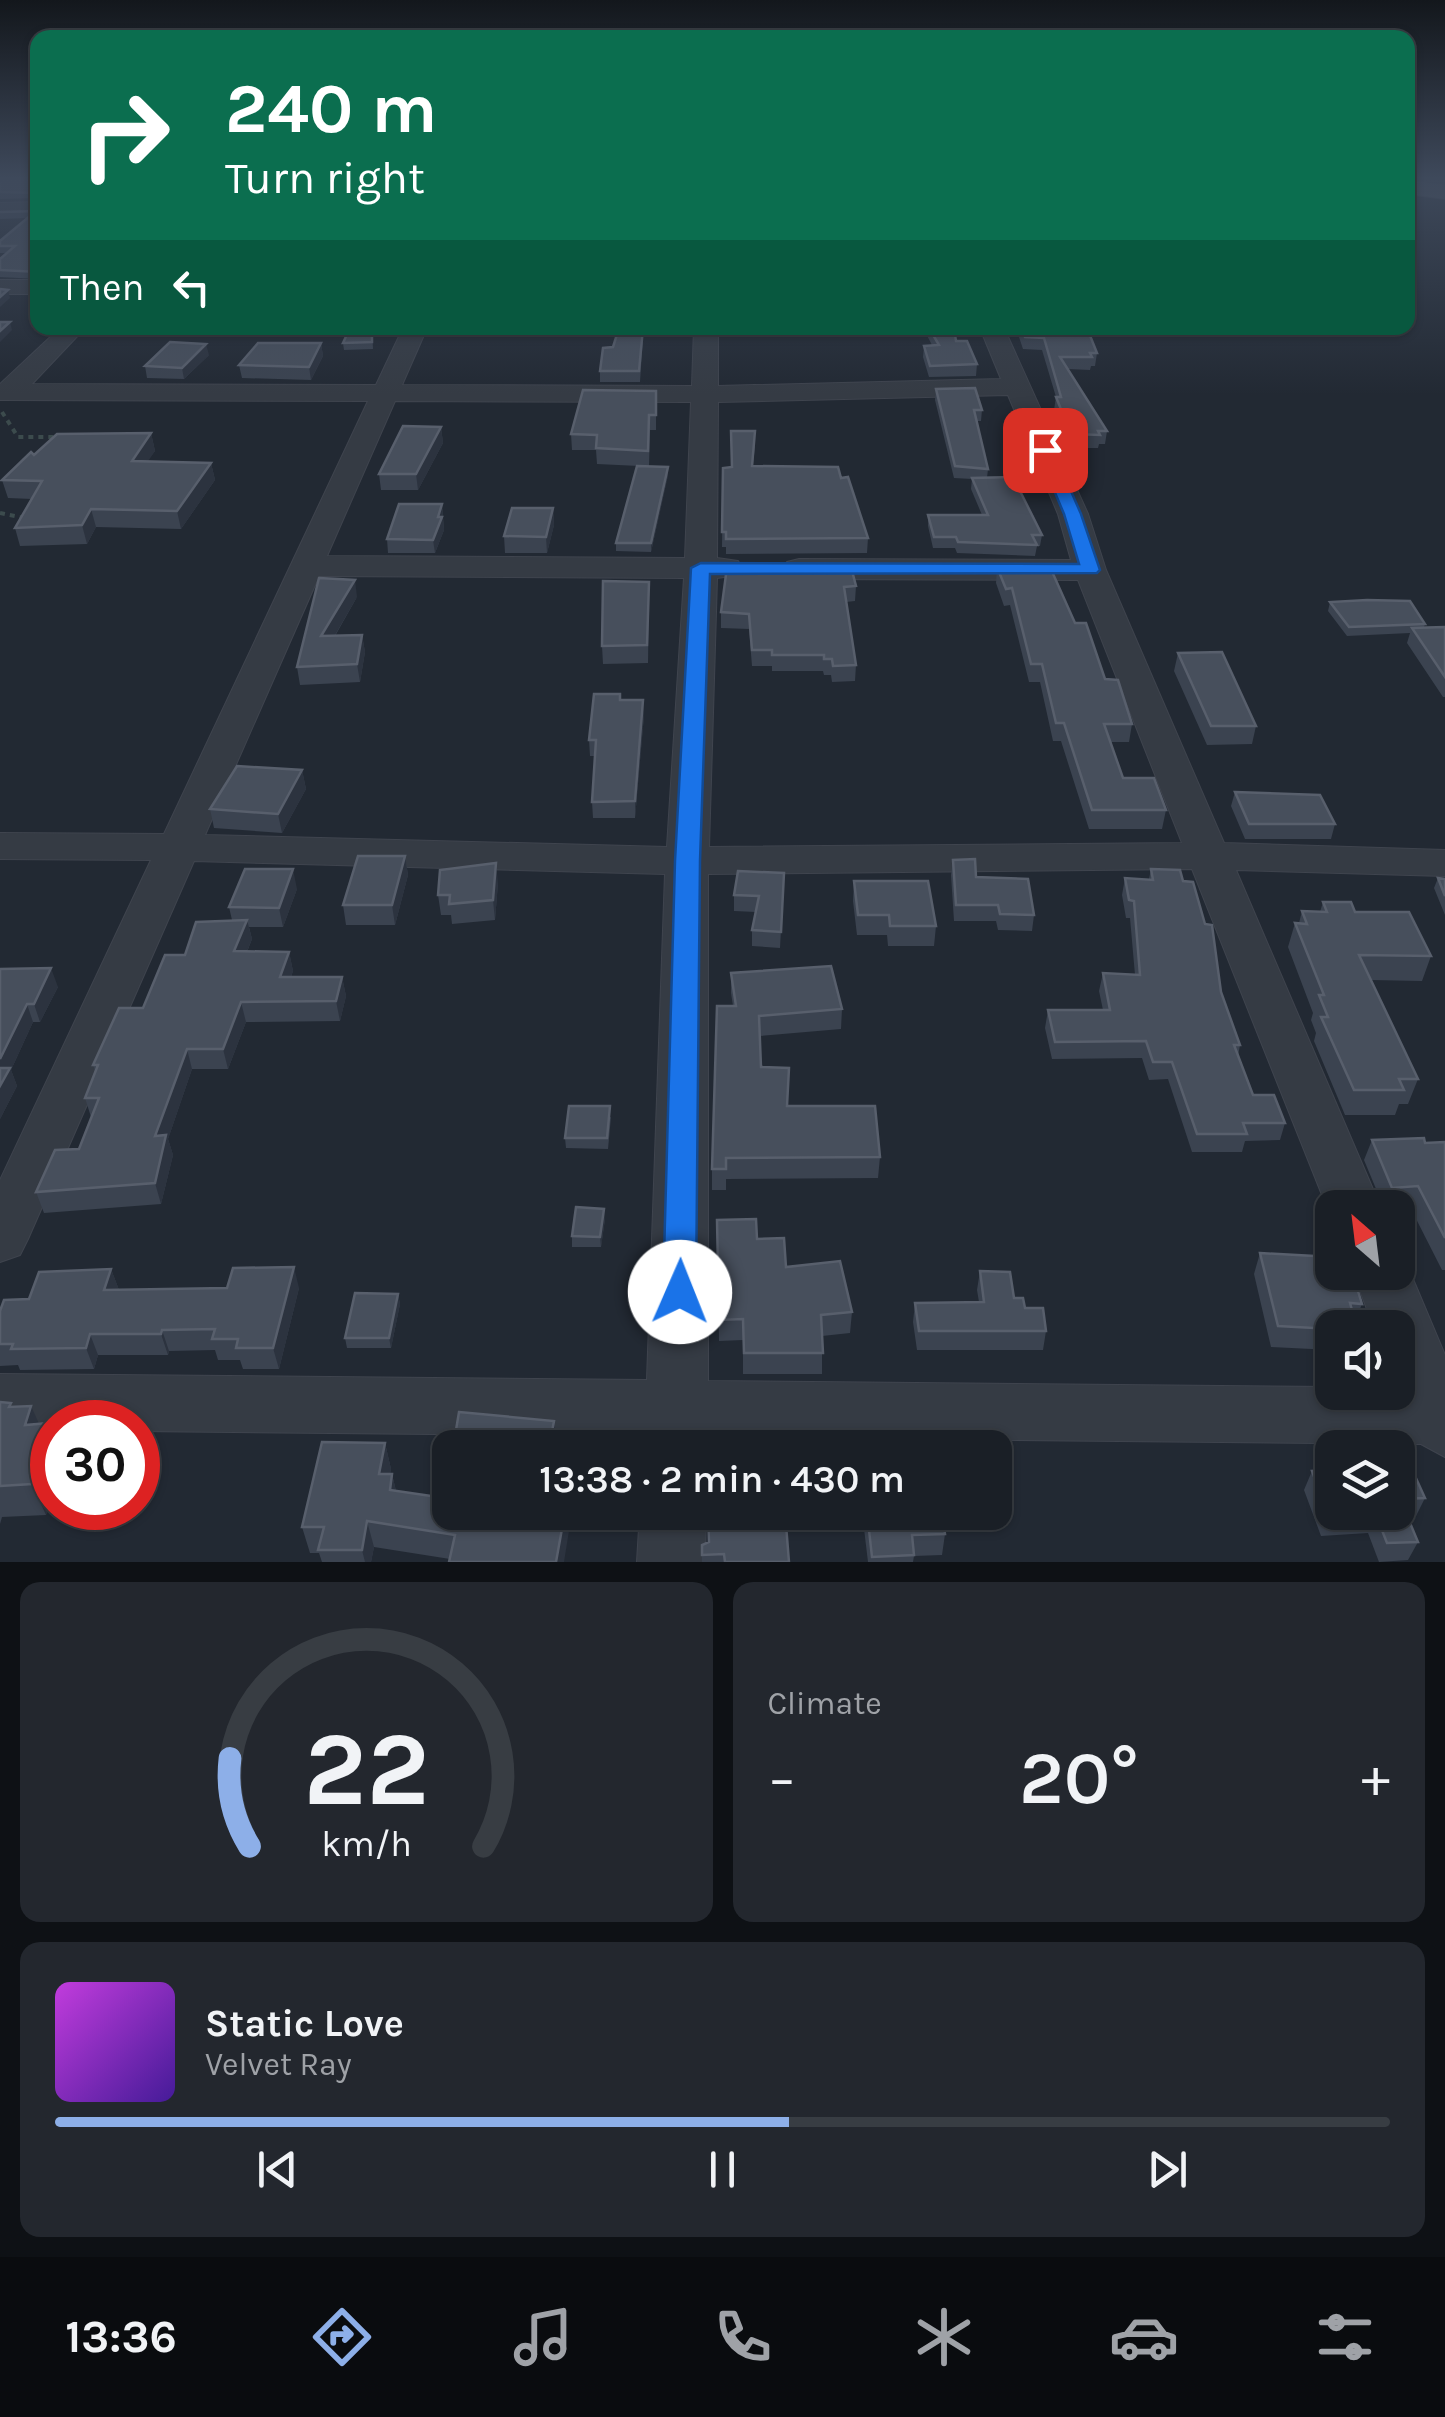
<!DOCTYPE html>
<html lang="en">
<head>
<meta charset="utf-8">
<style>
  :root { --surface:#1a1f26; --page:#23272e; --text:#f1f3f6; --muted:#9fa2a7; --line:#383d43; --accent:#8dafe8 }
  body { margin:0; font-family:Karla,sans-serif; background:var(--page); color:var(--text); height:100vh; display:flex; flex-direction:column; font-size:38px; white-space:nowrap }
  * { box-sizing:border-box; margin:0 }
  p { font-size:32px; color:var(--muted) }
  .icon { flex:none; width:55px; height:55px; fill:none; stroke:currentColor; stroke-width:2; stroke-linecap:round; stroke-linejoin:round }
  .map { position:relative; height:1562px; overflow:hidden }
  .sheet { display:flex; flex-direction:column; gap:20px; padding:20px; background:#0e1115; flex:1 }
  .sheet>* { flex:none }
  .top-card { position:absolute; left:30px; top:30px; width:1385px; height:305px; border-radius:20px; box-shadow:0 2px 8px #0004,0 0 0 2px var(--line); background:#0b6e4f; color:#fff; overflow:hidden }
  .needle { width:65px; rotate:332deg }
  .tools { position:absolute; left:1315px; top:1190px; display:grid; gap:20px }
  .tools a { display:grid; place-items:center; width:100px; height:100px; border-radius:20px; background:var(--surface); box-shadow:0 2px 8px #0004,0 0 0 2px var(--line); font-size:50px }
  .speed { position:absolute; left:30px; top:1400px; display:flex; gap:20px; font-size:50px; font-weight:700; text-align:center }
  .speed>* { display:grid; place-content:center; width:130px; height:130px; border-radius:50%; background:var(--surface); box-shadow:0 2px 8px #0004,0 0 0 2px var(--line); line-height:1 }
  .speed .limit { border:15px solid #d22; background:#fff; color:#111 }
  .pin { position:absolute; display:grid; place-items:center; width:85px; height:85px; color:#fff; margin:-42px; border-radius:20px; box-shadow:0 5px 15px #0006 }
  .me { position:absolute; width:110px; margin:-55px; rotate:1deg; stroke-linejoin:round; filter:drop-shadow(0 0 8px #0008) }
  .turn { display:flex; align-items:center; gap:35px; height:210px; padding:0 30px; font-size:45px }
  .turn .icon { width:130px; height:130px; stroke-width:2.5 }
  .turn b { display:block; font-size:70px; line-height:85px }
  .then { display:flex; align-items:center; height:95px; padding:0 30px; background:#0003; gap:20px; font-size:38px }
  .big { font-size:75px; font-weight:600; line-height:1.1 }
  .sheet .widget { flex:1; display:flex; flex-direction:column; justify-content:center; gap:15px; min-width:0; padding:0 35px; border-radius:20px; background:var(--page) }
  .sheet .dial { align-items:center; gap:0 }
  .dial svg { height:260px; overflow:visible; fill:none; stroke:var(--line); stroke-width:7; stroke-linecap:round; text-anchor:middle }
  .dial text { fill:var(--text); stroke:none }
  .song { display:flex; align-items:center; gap:30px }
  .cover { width:120px; height:120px; border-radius:15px; background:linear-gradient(135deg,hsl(290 70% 55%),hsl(260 70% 35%)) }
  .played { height:10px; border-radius:5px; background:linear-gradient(90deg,var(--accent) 55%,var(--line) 55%) }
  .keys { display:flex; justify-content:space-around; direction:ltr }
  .heat { display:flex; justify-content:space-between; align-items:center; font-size:55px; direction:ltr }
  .sheet .tiles { flex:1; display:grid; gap:20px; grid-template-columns:1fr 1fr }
  .widget:last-child { grid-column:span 2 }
  .trip { position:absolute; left:432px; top:1430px; width:580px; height:100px; border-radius:20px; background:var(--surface); box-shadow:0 2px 8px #0004,0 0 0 2px var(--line); font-weight:600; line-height:100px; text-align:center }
  .tab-bar { display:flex; height:160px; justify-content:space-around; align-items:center; background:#0a0c0f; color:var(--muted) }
  .tab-bar .icon { width:70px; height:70px }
  .tab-bar .on { color:var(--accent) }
  .tab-bar b { font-size:45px; color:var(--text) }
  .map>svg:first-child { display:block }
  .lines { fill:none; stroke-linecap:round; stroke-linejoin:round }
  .minor-casing { stroke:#3f444e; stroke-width:2 }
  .major-casing { stroke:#3f444e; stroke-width:2 }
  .path { stroke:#3c4b4d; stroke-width:4; stroke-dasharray:5 5; stroke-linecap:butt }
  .minor { fill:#353b44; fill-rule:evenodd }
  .major { fill:#535a64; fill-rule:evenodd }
  .wall { fill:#3b4350 }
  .shaded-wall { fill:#2c333f }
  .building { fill:#474f5c; stroke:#585f6c; stroke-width:2.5 }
  .route { fill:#1a73e8; stroke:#114b97; stroke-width:2.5 }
</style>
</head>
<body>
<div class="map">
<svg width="1445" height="1562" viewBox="0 0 1445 1562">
  <rect width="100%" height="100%" fill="#222933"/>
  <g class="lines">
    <defs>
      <path id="minor" d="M1408,177H1445V184H1408Z
        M38,202V214L0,215V203Z
        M0,280H38V294H0Z
        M60,328H85L32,384L376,385L403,328H427L402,385L692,386L694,328H718V386L1001,379L980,328H1004L1088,514L1106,570L1224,843L1445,850V876L1236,870L1381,1208H1332V1220L1192,869L708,874V1381L1332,1387V1392H1398V1328H1374L1353,1272H1398V1254L1410,1272L1445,1355V1457L1421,1444L708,1437V1448H644L645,1436L138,1431V1422H52V1430H0V1374L647,1380L665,874L194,861L28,1239L20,1255L0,1262V1180L151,860L0,859V833L164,834L368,401L0,400V384ZM1008,395L1058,514L1071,560L799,559L787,562L783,569L787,576L799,579L1078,580L1182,843L709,847L717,578L738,575L742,568L738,561L717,558L718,402ZM395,401L691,402L685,558L327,556ZM319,576L684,578L667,847L205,835Z
        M640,1512H706L705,1562H637Z"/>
      <path id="major" d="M1408,180L1445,185V199L1408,194Z"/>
    </defs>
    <use href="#minor" class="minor-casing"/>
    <use href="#major" class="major-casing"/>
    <path class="path" d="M2,412L18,437H57
      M0,513L24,518"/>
    <use href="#minor" class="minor"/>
    <use href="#major" class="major"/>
  </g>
  <path class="wall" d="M0,176H38V198L0,199Z
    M38,206V279L0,277V259L6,253H0V241L28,218L0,219V212L36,211Z
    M89,328H126L122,333L90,334Z
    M372,328L373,349L344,350L343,343Z
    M619,328H666V337H643L640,382H600V371L613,347Z
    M923,328H954L956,341L977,364L976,376L929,377L923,357L924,346L932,345Z
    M1016,328H1087L1097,353L1095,366H1091L1090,370L1068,369L1107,431L1105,444H1099L1098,448H1069L1054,410L1056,397L1042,350L1023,349Z
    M321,343L323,356L311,380L242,378L239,365Z
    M209,355L184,379L147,378L145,366Z
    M936,389L982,410L981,421H977L988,469L987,478L1042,535L1040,546H1037L1035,556L957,553L955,548H933L928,526V515H982L971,489L972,479L954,478L935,400Z
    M656,391V430H650L649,467H668V475L651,552L616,551V543L639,466L597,464L596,450H572L571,434Z
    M441,427L443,443L418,490H381L379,474Z
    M151,433L155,451L147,461L211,463L215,480L181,529L96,527L87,544L20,546L15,528L32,499L8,498L2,480L34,455Z
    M755,445L753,466L841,478L868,538L867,553L726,554V547H722L723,468L732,467Z
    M442,504L444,530L435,553H388L387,539Z
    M553,508L554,525L547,553H505L504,536Z
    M727,567L856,586L855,601L846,602L856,665L855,681L832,682L831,675H824L823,671H772V666H752L749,629L721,628V612Z
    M997,567L1075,623L1105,679L1132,724L1129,742H1111L1123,778L1166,810L1162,829H1089L1061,741H1053L1040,682H1029L1010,605L1004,606L996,583Z
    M357,597L335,636L362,635L365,652L360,682L300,685L297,667Z
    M649,599L648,663L603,664L602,646Z
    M1330,602L1425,624L1424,627H1445V697H1443L1407,643L1410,633L1347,636L1328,611Z
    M1178,653L1256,726L1252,744L1207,745L1174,671Z
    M621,700L644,715L635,818H593L592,802L595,756H590L589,740Z
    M302,770L306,789L282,833L214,828L210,809Z
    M1235,792L1335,824L1331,839H1245L1231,806Z
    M405,856L408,875L395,925H346L343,905Z
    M953,860L1034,915L1032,931L998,930L996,921H954L951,875Z
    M1151,869L1221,992L1240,1045L1238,1056L1253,1095L1285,1123L1280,1140L1245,1141L1242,1152H1192L1168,1079L1149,1080L1142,1058L1052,1059L1045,1028L1048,1010H1103L1099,991L1103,973L1135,975L1130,918H1126L1122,895L1125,878L1149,879Z
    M784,873L780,948L752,946V930L756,912L734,911V895Z
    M1438,878L1445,879V915L1434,888Z
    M854,881L936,926L934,946H888L887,935H857L853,901Z
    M498,883L495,920L452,924L451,915H441L438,895Z
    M297,889L283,927H249L252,939L247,952H289L293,971L291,977H342L346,996L340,1021L246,1022L228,1069H192L168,1139L173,1155L161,1204L44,1213L36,1192L79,1149L91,1117L85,1098L95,1071L93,1065L143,1008L185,955L232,920L229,907Z
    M1323,902L1355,912L1431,956L1422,981L1371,980L1418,1079L1408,1104H1399L1395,1115H1345L1314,1041L1316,1033L1311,1020L1313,1013L1288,947L1295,923H1299L1302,911L1320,912Z
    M0,969L58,987L40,1022H33L11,1070L17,1086L0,1119Z
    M731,973L842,1009L841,1029L760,1036L761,1067L788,1106L880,1157L878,1178L726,1179V1190H712V1169L733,1006L731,993Z
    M611,1117L608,1149L566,1148L565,1138Z
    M1372,1140L1425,1143L1445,1142V1270H1442L1410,1207L1384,1208L1364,1160Z
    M605,1219L601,1247H572V1236Z
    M717,1220L757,1239L786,1267L852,1312L850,1333L822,1336V1374H743V1340L719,1341Z
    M1260,1253L1362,1304L1355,1321L1332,1328V1350L1271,1347L1254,1274Z
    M111,1269L119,1290L299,1288L279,1369H243L240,1360H218L215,1350L169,1351L168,1355H98L94,1369L20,1370L18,1365L0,1366V1311Z
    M980,1271L1014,1298L1046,1331L1043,1350H917L913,1322L915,1303L979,1302L977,1290Z
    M398,1294L400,1304L391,1348H347L345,1338Z
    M0,1402L13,1407L39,1424L50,1423L52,1429V1493L46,1515L2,1517L0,1524Z
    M385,1443L391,1469L390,1474H392L396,1491L445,1498L572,1512L450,1559L374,1547L371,1562H322L319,1553H310L302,1527Z
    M1332,1459V1512L1398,1465L1425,1498L1416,1516L1407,1517L1418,1542L1408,1560L1379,1562L1368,1533L1321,1536L1304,1490L1312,1471L1328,1470Z
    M862,1512H942L945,1534L942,1555L914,1556L913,1562H868Z
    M702,1545L789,1562H702Z"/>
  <path class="shaded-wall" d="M8,290L10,298L0,307V297Z
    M10,322L12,330L0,342V331Z
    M321,343L323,356L311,380L309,367Z
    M206,344L209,355L184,379L182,368Z
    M441,427L443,443L418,490L416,474Z
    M151,433L155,451L136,479L132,461Z
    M211,463L215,480L181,529L177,511Z
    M668,467V475L651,552V543Z
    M442,504L444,530L435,553L433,540Z
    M553,508L554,525L547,553L546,537Z
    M91,509L96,527L87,544L82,525Z
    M355,580L357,597L324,654L321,636Z
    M362,635L365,652L360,682L357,664Z
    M643,700L644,715L635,818V801Z
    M302,770L306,789L282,833L278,814Z
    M405,856L408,875L395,925L392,905Z
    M496,863L498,883L495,920L493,900Z
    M293,869L297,889L283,927L279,908Z
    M247,920L252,939L239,971L234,951Z
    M289,952L293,971L284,997L280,977Z
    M51,968L58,987L40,1022L34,1004Z
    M342,977L346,996L340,1021L336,1001Z
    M241,1002L246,1022L228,1069L223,1049Z
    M27,1004L33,1022L11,1070L17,1086L0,1119V1059Z
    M187,1049L192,1069L168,1139L173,1155L161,1204L155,1183V1136Z
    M604,1209L605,1219L601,1247L600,1237Z
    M294,1267L299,1288L279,1369L273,1348Z
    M111,1269L119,1290H104Z
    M398,1294L400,1304L391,1348L389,1338Z
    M162,1330L169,1351L168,1355L161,1334Z
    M90,1334L98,1355L94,1369L86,1348Z
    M31,1406L45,1437L25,1425Z
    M554,1421L557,1447L549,1448Z
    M50,1423L52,1429V1493L46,1515L32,1484Z
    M385,1443L391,1469L385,1500L379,1474Z
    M392,1474L398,1500L390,1490Z
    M565,1512H572L564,1562H556Z
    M367,1521L374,1547L371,1562H365L362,1550Z"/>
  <path class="building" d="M0,176H38V193L0,192Z
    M38,206V272L0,270V259L15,246H0V241L36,211L0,212L36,211Z
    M0,289L8,290L0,297Z
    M0,322H10L0,331Z
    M350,328H372V342L343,343Z
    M619,328H643L639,371H600L603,348L613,347Z
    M929,328H954L956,341H967L977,364L930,366L924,346L939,345Z
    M1021,328H1087L1097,353H1090L1092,357H1060L1107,431H1098L1100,435L1071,434L1056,397H1061L1044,338L1025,337Z
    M170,342L206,344L182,368L145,366Z
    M258,343H321L309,367L239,365Z
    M975,388L982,410H974L988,469L955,466L936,389Z
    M583,390L656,391V415H649L648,451L596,448L597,435L571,434Z
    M403,426L441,427L416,474H379Z
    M731,431H755L752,466L838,467L841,478L848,477L868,538L726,539V532H722L723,468L732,467Z
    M151,433L132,461L211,463L177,511L91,509L82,525L15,528L42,481L2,480L31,452L34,455L57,434Z
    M637,466L668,467L651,543H616Z
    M1013,477L1042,535H1032L1037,545L958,542L956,537H934L928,515H988L972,478Z
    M399,504H442L438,517H442L433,540L387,539Z
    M512,508H553L546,537L504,536Z
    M727,567H851L856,586L844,587L856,665L833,666L832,659H824V655H772V650H752L749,614L721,612Z
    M997,567H1050L1075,623H1086L1105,679L1118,680L1132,724H1104L1123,778H1154L1166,810H1092L1064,723H1056L1042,664H1031L1012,588L1006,589Z
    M319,578L355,580L321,636L362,635L357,664L297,667Z
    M603,581L649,582L647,645L602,646Z
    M1367,600L1410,601L1425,624L1349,627L1330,602Z
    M1445,627V677L1412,628Z
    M1222,652L1256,726H1211L1178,653Z
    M594,694H620V700H643L635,801L592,802L596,740H589Z
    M237,766L302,770L278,814L210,809Z
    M1235,792L1320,795L1335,824H1249Z
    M358,856H405L392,905H343Z
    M975,859L976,877L1028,879L1034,915L1000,914L998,905H956L953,860Z
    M496,863L493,900L449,904L450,895H438L440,870Z
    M245,869H293L279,908L229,907Z
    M1151,869L1180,870L1183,881L1193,882L1205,924L1212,925L1221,992L1240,1045H1234L1253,1095H1274L1285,1123H1243L1247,1134H1197L1172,1062H1153L1146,1041L1055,1042L1048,1010H1110L1103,973L1140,975L1134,901L1129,900L1125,878L1153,880Z
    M738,871L784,873L781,932L752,930L759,896L734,895Z
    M1438,878L1445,879V896Z
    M854,881H928L936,926H890L889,915H858Z
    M1323,902H1351L1355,912H1409L1431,956L1359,955L1418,1079H1399L1404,1090H1354L1321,1017H1328L1319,995H1324L1295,923L1307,924L1302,911L1327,912Z
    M247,920L234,951L289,952L280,977H342L336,1001L241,1002L223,1049H187L155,1136L166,1135L155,1183L36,1192L55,1150L79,1149L99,1098H85L98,1065H93L119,1008H143L165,955H185L196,922Z
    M831,966L842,1009L759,1016L761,1067L789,1068L787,1106H875L880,1157L726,1158V1169H712L717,1006H736L731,973Z
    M51,968L34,1004H27L0,1059V969Z
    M0,1068H10L0,1086Z
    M569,1106H610L607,1138H565Z
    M1424,1138L1425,1143L1445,1142V1238L1418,1186L1392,1188L1372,1140Z
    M576,1207L604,1209L600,1237L572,1236Z
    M756,1219L757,1239L784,1238L786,1267L840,1261L852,1312L821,1315L823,1353H744L743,1319L719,1320L717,1220Z
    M1260,1253L1332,1257V1272H1352L1362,1304L1350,1303L1357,1328H1332V1329L1278,1326Z
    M294,1267L273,1348H236L238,1339H212L215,1329L162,1330L161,1334H90L86,1348L11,1349L13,1344H0V1311L4,1300L29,1299L39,1272L111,1269L104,1290L227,1288L233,1268Z
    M980,1271L1010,1272L1014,1298H1023L1025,1308H1043L1046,1331H919L915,1303L984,1302Z
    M355,1293L398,1294L389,1338H345Z
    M0,1402L11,1403L9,1407L31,1406L25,1425L50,1423L32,1484L0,1486Z
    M459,1412L554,1421L549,1448H453Z
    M322,1442L385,1443L379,1474H392L390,1490L445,1498L450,1469V1512H565L556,1562H449L455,1535L367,1521L362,1550H318L324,1527H302Z
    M1398,1465H1410L1425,1498L1400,1499L1418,1542L1387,1543L1376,1515L1329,1518L1312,1471L1332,1470V1512H1398Z
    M708,1512H785L789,1562H725L724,1554L702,1555V1545L709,1542Z
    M867,1512H942L945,1534L912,1535L914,1555L872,1557Z"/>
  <linearGradient id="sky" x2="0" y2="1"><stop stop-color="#13171c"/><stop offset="0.45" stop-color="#3e495b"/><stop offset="1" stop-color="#3e495b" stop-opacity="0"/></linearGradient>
  <rect width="1445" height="395" fill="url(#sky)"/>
  <path class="route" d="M1045,446L1053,450L1081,514L1100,570L1097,573L710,574L700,861L696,1292L691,1302L680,1306L668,1302L663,1292L675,861L691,568L701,563L1079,564L1064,514L1037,450Z"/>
</svg>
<div class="tools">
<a><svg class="needle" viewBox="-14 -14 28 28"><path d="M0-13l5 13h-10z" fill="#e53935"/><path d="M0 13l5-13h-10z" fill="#9fa2a7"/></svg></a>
<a><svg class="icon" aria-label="sound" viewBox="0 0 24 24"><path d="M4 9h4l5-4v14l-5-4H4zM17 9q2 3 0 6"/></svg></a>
<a><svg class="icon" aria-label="layers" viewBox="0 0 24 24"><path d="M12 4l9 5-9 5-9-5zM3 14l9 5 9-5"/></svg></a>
</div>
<div class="speed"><div class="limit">30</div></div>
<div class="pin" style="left:1045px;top:450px;background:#d93025"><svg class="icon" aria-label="arrive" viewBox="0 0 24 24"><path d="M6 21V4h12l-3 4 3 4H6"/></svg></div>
<svg class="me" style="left:680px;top:1292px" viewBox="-20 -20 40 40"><circle r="19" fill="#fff"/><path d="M0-13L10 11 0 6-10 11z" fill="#1a73e8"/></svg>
<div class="trip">13:38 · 2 min · 430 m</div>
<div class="top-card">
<div class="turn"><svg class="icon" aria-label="right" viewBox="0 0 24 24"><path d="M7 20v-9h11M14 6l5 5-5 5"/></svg><div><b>240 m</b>Turn right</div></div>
<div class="then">Then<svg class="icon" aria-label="left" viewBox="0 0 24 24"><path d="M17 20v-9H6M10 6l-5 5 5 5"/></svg></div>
</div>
</div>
<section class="sheet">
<div class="tiles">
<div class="widget dial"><svg viewBox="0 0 100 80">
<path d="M14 69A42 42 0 1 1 86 69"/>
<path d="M14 69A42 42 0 0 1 8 42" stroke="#8dafe8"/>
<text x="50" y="56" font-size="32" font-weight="700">22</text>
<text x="50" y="72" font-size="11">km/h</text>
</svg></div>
<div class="widget"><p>Climate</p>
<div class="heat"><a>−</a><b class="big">20°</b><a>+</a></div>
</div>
<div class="widget">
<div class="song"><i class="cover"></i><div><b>Static Love</b><p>Velvet Ray</p></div></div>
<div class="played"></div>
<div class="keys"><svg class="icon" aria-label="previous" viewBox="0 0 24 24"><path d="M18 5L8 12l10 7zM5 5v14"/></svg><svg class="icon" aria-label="pause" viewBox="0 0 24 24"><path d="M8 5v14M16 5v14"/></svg><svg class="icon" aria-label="next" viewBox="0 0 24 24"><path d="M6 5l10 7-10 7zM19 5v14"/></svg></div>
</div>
</div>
</section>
<nav class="tab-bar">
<b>13:36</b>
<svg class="icon on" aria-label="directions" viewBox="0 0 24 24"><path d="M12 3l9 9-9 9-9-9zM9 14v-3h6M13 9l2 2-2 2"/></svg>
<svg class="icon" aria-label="music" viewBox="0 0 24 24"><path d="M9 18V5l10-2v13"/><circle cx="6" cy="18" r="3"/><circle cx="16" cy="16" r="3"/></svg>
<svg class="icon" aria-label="phone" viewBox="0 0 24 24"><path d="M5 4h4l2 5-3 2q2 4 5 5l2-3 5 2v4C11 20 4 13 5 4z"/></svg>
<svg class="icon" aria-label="climate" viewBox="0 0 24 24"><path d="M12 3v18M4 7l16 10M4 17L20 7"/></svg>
<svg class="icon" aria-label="car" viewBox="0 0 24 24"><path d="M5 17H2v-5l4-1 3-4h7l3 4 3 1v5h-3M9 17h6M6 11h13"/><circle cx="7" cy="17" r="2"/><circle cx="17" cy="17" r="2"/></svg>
<svg class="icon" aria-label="filters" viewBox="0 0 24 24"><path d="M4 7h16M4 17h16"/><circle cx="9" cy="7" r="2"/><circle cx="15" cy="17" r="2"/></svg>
</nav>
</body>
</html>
